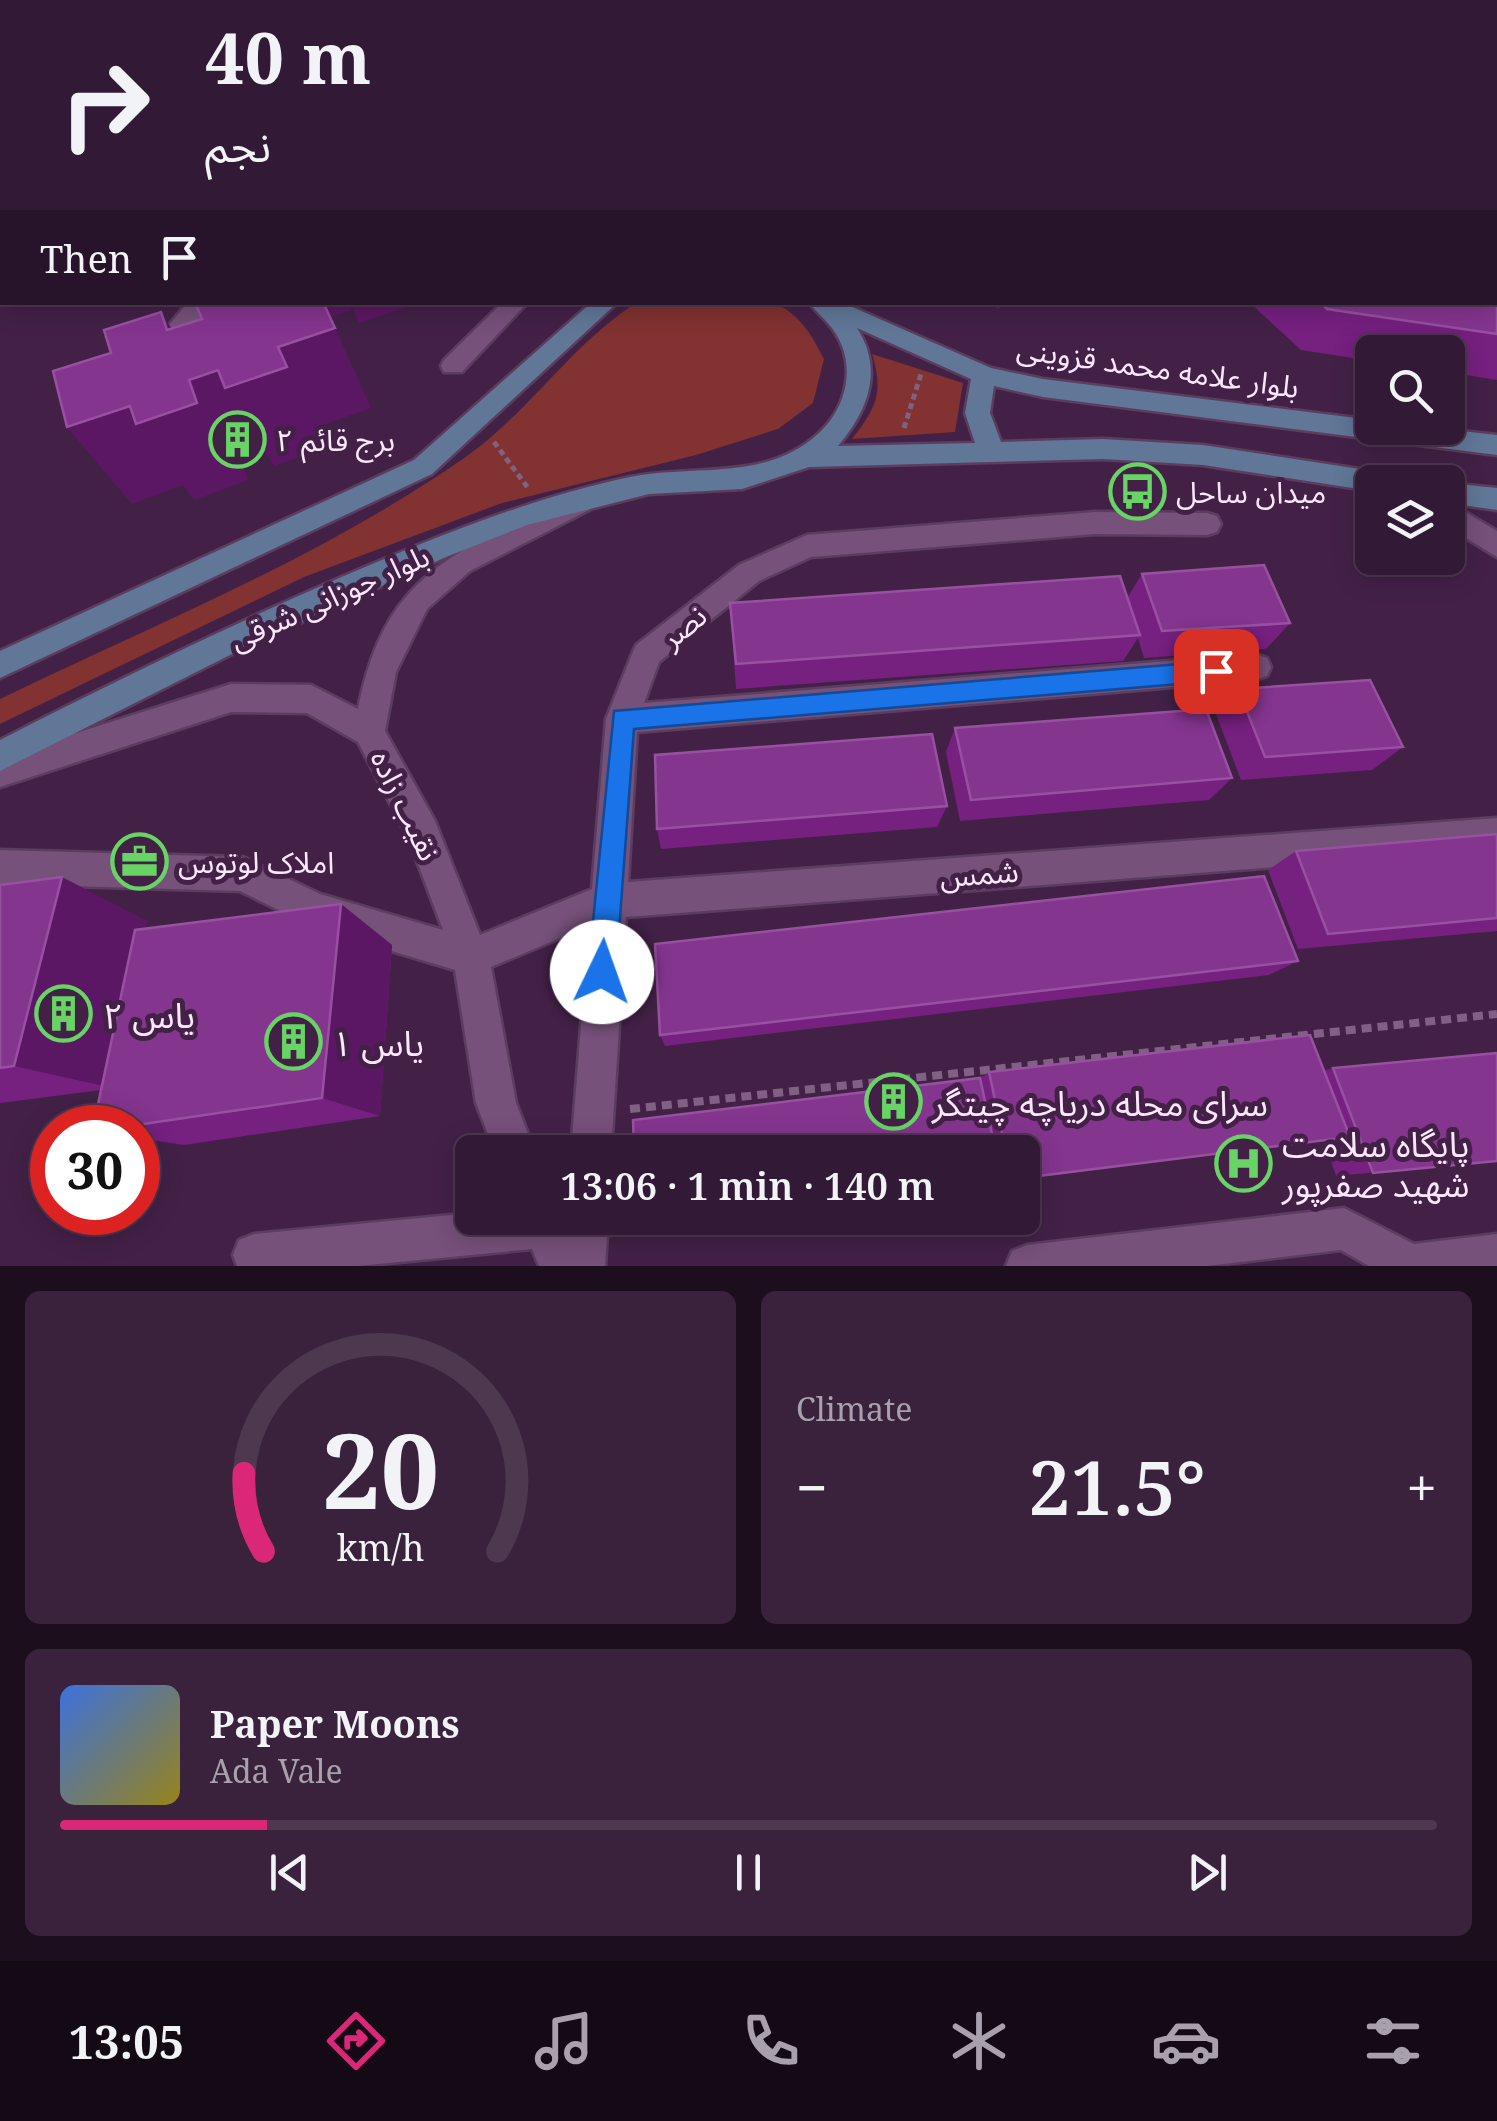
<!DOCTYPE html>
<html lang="en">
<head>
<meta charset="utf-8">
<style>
  :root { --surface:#321935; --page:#3a223d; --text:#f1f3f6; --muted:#a8a0ad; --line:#4d3850; --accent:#db2777 }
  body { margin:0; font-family:"Noto Serif","Noto Sans Arabic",serif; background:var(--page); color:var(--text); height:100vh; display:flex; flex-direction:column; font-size:38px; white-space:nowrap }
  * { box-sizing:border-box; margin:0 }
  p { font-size:32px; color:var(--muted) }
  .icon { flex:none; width:55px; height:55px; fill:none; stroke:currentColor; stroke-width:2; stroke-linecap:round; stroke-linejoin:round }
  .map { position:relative; height:1266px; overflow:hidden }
  .side { display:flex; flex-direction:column; gap:25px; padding:25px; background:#1c0e1d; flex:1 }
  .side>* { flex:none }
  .top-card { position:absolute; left:0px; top:0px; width:1498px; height:305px; box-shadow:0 5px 25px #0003,0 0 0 2px var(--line); background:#321935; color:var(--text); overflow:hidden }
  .tools { position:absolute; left:1355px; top:335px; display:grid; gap:20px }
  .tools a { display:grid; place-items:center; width:110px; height:110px; border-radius:15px; background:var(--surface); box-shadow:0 5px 25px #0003,0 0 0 2px var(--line); font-size:50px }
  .speed { position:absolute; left:30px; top:1105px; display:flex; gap:20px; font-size:50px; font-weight:700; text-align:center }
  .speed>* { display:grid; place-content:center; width:130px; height:130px; border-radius:50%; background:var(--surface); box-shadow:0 5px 25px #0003,0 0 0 2px var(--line); line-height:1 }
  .speed .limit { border:15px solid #d22; background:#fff; color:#111 }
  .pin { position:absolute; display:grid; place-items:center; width:85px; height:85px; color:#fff; margin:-42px; border-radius:20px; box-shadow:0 5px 15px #0006 }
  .me { position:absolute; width:110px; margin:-55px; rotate:3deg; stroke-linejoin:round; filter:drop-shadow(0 0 8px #0008) }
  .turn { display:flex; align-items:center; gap:35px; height:210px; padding:0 40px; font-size:45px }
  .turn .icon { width:130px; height:130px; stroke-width:2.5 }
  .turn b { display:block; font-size:70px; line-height:85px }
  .then { display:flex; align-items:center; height:95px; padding:0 40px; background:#0003; gap:20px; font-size:38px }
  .big { font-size:75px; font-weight:600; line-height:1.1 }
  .side .tile { flex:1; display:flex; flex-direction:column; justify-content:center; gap:15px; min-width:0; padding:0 35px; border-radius:15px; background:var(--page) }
  .side .dial { align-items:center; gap:0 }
  .dial svg { height:260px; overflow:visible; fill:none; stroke:var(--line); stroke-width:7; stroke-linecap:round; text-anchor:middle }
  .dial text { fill:var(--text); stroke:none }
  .song { display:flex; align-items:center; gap:30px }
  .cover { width:120px; height:120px; border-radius:15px; background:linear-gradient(135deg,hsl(220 70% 55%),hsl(50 70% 35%)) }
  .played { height:10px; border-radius:5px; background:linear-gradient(90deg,var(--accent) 15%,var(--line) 15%) }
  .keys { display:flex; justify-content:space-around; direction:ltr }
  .heat { display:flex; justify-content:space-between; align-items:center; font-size:55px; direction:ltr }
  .side .tiles { flex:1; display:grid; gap:25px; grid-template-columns:1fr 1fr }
  .tile:last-child { grid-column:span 2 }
  .trip { position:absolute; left:455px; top:1135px; width:585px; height:100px; border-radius:15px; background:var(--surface); box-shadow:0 5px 25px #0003,0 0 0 2px var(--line); font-weight:600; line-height:100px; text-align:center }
  .tab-bar { display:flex; height:160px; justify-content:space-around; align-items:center; background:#140a15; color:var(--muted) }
  .tab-bar .icon { width:70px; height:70px }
  .tab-bar .on { color:var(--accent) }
  .tab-bar b { font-size:45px; color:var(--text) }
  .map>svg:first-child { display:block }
  .green { fill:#813231 }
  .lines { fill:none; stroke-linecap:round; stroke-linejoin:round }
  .street-casing { stroke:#5b3d5f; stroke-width:5 }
  .secondary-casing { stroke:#5b3d5f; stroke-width:5 }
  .path-far1 { stroke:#806183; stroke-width:5; stroke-dasharray:6 4; stroke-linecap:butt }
  .path { stroke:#806183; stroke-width:8; stroke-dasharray:10 6; stroke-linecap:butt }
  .street { fill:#76517a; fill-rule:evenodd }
  .secondary { fill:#607797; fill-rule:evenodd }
  .wall { fill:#762080 }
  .shaded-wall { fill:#5c1764 }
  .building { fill:#84358e; stroke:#9751a0; stroke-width:2.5 }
  .route { fill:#1a73e8; stroke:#114b97; stroke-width:2.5 }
  .labels { text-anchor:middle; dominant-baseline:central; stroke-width:10; stroke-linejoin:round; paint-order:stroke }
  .street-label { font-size:30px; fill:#fce6fe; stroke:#432147 }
  .poi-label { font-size:30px; fill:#fce6fe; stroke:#432147; text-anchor:start }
  .near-poi-label { font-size:35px; fill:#fce6fe; stroke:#432147; text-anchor:start }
</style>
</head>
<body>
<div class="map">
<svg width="1497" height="1266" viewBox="0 0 1497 1266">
  <rect width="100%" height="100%" fill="#432147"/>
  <path class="green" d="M636,303H775C801,316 811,334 824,359L813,403L778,429L696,455L502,503L304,577L0,724V699C158,623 323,557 467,456C529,412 572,344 636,303Z
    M872,354L963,383L955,432L852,439C876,408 884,393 872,354Z"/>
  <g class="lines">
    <defs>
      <path id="street" d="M638,0H653L655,2H637Z
        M0,149H2V175H0Z
        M188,302H212L206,316L168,360H150L147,354L150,348Z
        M503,302H528L462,372H444L441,366L444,360Z
        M579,491L589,494L593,502L589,510L470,571L427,609L396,672L385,731L435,821L480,935L592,889L606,719L632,654L636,645L739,565L807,535L1095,512L1207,513L1217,516L1221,524L1217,532L1207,535L1095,534L811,557L759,581L659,662L644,703L1256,654L1267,658L1271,667L1267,676L1256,680L637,732L628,882L1497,818V850L626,917L611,1152H571L589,926L491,967L516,1103L535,1152H495L476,1103L455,970L315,928L240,891L0,884V850L243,857L320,894L443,930L409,840L358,742L307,713L231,712L0,787V757L231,684L311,685L358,709C379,606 418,571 508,525C531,514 555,499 579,491Z
        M1448,502L1497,531V557L1448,527Z
        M1344,1208L1414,1244L1497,1234V1266H1369L1341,1250L1207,1266H1006L1012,1251L1027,1245Z
        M472,1213V1218H562L566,1227V1218H608L605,1266H539L532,1249L358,1266H237L233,1255L239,1240L254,1234Z"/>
      <path id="secondary" d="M636,0H654L655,2H638Z
        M678,0H696L697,2H680Z
        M592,302H618L432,474L0,678V651L414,460Z
        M809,302H841L991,368L1043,379L1372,420V428H1435L1497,435V455L1043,397L994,386L990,413L1001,442L1103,439L1203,445L1379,472L1389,475L1393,482H1372V491L1203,465L1103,459L809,467L742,489L649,494L527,525L446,557L230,655L0,771V740C111,683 222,629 337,579C433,538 527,499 630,477C695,464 766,482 819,433C847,407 857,364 834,331C827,320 816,313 809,302ZM857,328L971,379L965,413L975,443L838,446C868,411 884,370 857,328Z
        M1448,483L1497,488V510L1448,503Z"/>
    </defs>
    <use href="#street" class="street-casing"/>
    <use href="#secondary" class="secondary-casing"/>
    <path class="path-far1" d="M904,428L921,374
      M494,442L528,488"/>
    <path class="path" d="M630,1109L1497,1014"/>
    <use href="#street" class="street"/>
    <use href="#secondary" class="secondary"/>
  </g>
  <path class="wall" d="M66,0H501L502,2H305L304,1L285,2H67Z
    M1078,0H1235L1227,2H1081Z
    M1291,0H1461L1458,2H1422L1418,0L1417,2H1290Z
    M1495,109H1497V199H1495Z
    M1497,270V380L1448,372V352H1372V361L1301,350L1249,302H1495Z
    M977,302H1000L999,308Z
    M1142,574L1290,623L1266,649L1144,658L1138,638L1123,661L736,689L730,603L1127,598Z
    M1238,689L1403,747L1372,770L1241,780L1216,714Z
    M955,728L1232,778L1209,800L960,821L946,752Z
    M947,806L937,827L661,849L657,829Z
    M1497,834V931L1298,949L1268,870L1296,851Z
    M0,885L147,921L145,929L341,904L392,945L380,1116L184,1145L138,1138V1128H93L101,1090L0,1103Z
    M1298,961L1269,975L665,1046L660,1035Z
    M1333,1068L1497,1161L1336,1176L1324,1141L1022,1179V1152H991L990,1149L965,1152H634L980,1078L989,1072L1324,1071Z"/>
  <path class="shaded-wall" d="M398,0H419L420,2H399Z
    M431,0H501L502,2H424Z
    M891,0H914L904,2H891Z
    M1133,0H1201L1200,2H1123Z
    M1210,0H1235L1227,2H1209Z
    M1395,0H1418L1417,2H1393Z
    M1439,0H1461L1458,2H1438Z
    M1495,74H1497V100L1495,101Z
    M2,89V131L0,128V90Z
    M293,302H349L352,310L305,326Z
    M350,302H402L404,308L359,323Z
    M161,312L202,376L278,347L335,328L371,408L320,426L329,446L274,466L264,450L240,459L248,480L194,500L183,485L132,504L67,427L167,330Z
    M62,877L147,921L113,1088L14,1066Z
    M341,904L392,945L380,1116L322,1098Z"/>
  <path class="building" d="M306,0H399L401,2H307Z
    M1015,0H1038L1041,2H1004Z
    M1114,0H1133L1123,2H1117Z
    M1257,0H1275L1279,2H1248Z
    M1308,0H1389L1380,2H1312Z
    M1497,19V74H1495V20Z
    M2,41V89L0,90V42Z
    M1495,109H1497V130L1495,129Z
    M1495,268L1497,270V334L1327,309L1320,302H1495Z
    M195,302H323L335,328L278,347L287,367L225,388L218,370L189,380L197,403L136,424L130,406L67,427L53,371L111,353L104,330L161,312L167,330L202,319Z
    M1264,565L1290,623L1162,631L1142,574Z
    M1120,576L1140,635L736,664L730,603Z
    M1370,680L1403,747L1265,757L1238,689Z
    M1206,709L1232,778L971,800L955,728Z
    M932,734L947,806L657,829L655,755Z
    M1497,834V918L1328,934L1296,851Z
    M1264,876L1298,961L660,1035L655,944Z
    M62,877L14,1066L0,1068V885Z
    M341,904L322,1098L116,1128H93L135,930Z
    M1310,1035L1350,1137L1022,1178V1152H1006L989,1072Z
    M1497,1053V1161L1373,1173L1333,1068Z
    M980,1078L995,1148L956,1152H634L633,1120Z"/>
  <path class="route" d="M1216,661L1224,664L1228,671L1224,678L1216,681L634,729L616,972L612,982L602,986L592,982L588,972L614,711Z"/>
  <defs>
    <symbol id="building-ring" viewBox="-11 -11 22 22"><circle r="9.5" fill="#432147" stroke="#68d465" stroke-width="1.5"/><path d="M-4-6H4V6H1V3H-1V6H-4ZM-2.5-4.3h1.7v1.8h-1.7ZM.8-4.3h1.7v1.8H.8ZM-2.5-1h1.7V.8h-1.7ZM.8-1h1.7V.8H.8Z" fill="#68d465"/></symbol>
    <symbol id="bus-ring" viewBox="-11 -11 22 22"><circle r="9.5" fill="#432147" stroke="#68d465" stroke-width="1.5"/><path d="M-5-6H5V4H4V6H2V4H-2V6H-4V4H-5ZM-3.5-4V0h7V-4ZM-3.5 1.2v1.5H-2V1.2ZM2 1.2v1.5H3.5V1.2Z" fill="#68d465"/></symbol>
    <symbol id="office-ring" viewBox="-11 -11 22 22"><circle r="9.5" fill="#432147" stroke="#68d465" stroke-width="1.5"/><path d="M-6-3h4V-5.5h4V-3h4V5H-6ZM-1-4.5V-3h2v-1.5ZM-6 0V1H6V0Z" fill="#68d465"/></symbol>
    <symbol id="hospital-ring" viewBox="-11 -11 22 22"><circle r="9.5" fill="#432147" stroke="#68d465" stroke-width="1.5"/><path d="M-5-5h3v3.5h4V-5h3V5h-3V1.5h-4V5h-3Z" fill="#68d465"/></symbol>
  </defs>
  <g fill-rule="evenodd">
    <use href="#building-ring" x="206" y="408" width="63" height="63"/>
    <use href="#bus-ring" x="1106" y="460" width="63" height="63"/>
    <use href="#office-ring" x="108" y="830" width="63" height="63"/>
    <use href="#building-ring" x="32" y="982" width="63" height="63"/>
    <use href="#building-ring" x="262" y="1010" width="63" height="63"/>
    <use href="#building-ring" x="862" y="1070" width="63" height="63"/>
    <use href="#hospital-ring" x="1212" y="1132" width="63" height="63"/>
  </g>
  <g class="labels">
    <g class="street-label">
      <text transform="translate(1158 367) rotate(8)">بلوار علامه محمد قزوینی</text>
      <text transform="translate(329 597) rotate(-24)">بلوار جوزانی شرقی</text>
      <text transform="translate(683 626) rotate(-39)">نصر</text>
      <text transform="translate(406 805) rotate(64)">نقیب زاده</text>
      <text transform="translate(979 873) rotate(-4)">شمس</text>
    </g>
    <g class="poi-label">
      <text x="276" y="439">برج قائم ۲</text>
      <text x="1176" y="491">میدان ساحل</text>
      <text x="178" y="861">املاک لوتوس</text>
    </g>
    <g class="near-poi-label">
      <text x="103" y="1014">یاس ۲</text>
      <text x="332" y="1042">یاس ۱</text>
      <text x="932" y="1102">سرای محله دریاچه چیتگر</text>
      <text x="1282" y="1143">پایگاه سلامت<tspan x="1282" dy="40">شهید صفرپور</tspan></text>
    </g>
  </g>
</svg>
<div class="tools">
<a><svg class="icon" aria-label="search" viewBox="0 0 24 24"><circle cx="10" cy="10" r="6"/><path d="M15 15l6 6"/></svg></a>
<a><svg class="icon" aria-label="layers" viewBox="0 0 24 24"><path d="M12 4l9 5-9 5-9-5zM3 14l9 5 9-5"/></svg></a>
</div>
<div class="speed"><div class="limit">30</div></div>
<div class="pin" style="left:1216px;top:671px;background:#d93025"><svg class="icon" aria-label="arrive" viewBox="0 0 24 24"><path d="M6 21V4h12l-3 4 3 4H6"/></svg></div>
<svg class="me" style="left:602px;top:972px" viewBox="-20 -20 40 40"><circle r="19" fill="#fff"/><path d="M0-13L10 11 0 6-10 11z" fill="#1a73e8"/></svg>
<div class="trip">13:06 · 1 min · 140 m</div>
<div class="top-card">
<div class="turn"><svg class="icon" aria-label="right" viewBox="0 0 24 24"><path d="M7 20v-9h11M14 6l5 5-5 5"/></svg><div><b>40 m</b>نجم</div></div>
<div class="then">Then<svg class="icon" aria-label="arrive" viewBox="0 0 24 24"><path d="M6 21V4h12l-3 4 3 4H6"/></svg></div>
</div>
</div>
<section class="side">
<div class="tiles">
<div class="tile dial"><svg viewBox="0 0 100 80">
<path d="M14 69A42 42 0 1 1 86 69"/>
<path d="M14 69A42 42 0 0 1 8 45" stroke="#db2777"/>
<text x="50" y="56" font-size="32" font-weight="700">20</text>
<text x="50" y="72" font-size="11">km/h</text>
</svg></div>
<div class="tile"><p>Climate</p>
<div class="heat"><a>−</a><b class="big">21.5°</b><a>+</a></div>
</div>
<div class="tile">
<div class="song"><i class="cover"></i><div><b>Paper Moons</b><p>Ada Vale</p></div></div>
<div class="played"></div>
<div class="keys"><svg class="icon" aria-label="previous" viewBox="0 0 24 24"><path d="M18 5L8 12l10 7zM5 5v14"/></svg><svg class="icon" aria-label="pause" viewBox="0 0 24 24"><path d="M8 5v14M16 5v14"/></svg><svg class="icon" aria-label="next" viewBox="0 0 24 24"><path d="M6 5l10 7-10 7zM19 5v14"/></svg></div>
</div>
</div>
</section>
<nav class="tab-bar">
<b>13:05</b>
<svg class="icon on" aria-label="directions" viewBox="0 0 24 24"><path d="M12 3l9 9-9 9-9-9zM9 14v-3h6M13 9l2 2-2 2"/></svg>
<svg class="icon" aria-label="music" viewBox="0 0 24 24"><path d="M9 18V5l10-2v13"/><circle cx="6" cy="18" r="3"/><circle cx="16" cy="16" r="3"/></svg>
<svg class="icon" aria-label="phone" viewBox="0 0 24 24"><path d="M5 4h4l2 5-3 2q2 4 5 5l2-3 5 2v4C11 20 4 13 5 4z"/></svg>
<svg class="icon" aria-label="climate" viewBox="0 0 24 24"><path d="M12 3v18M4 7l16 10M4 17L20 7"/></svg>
<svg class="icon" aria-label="car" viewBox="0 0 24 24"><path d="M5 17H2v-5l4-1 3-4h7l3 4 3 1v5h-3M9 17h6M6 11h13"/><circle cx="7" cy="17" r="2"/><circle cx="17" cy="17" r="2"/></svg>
<svg class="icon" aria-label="filters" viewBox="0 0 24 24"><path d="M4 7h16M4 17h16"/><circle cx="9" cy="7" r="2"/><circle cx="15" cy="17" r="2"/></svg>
</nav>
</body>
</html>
